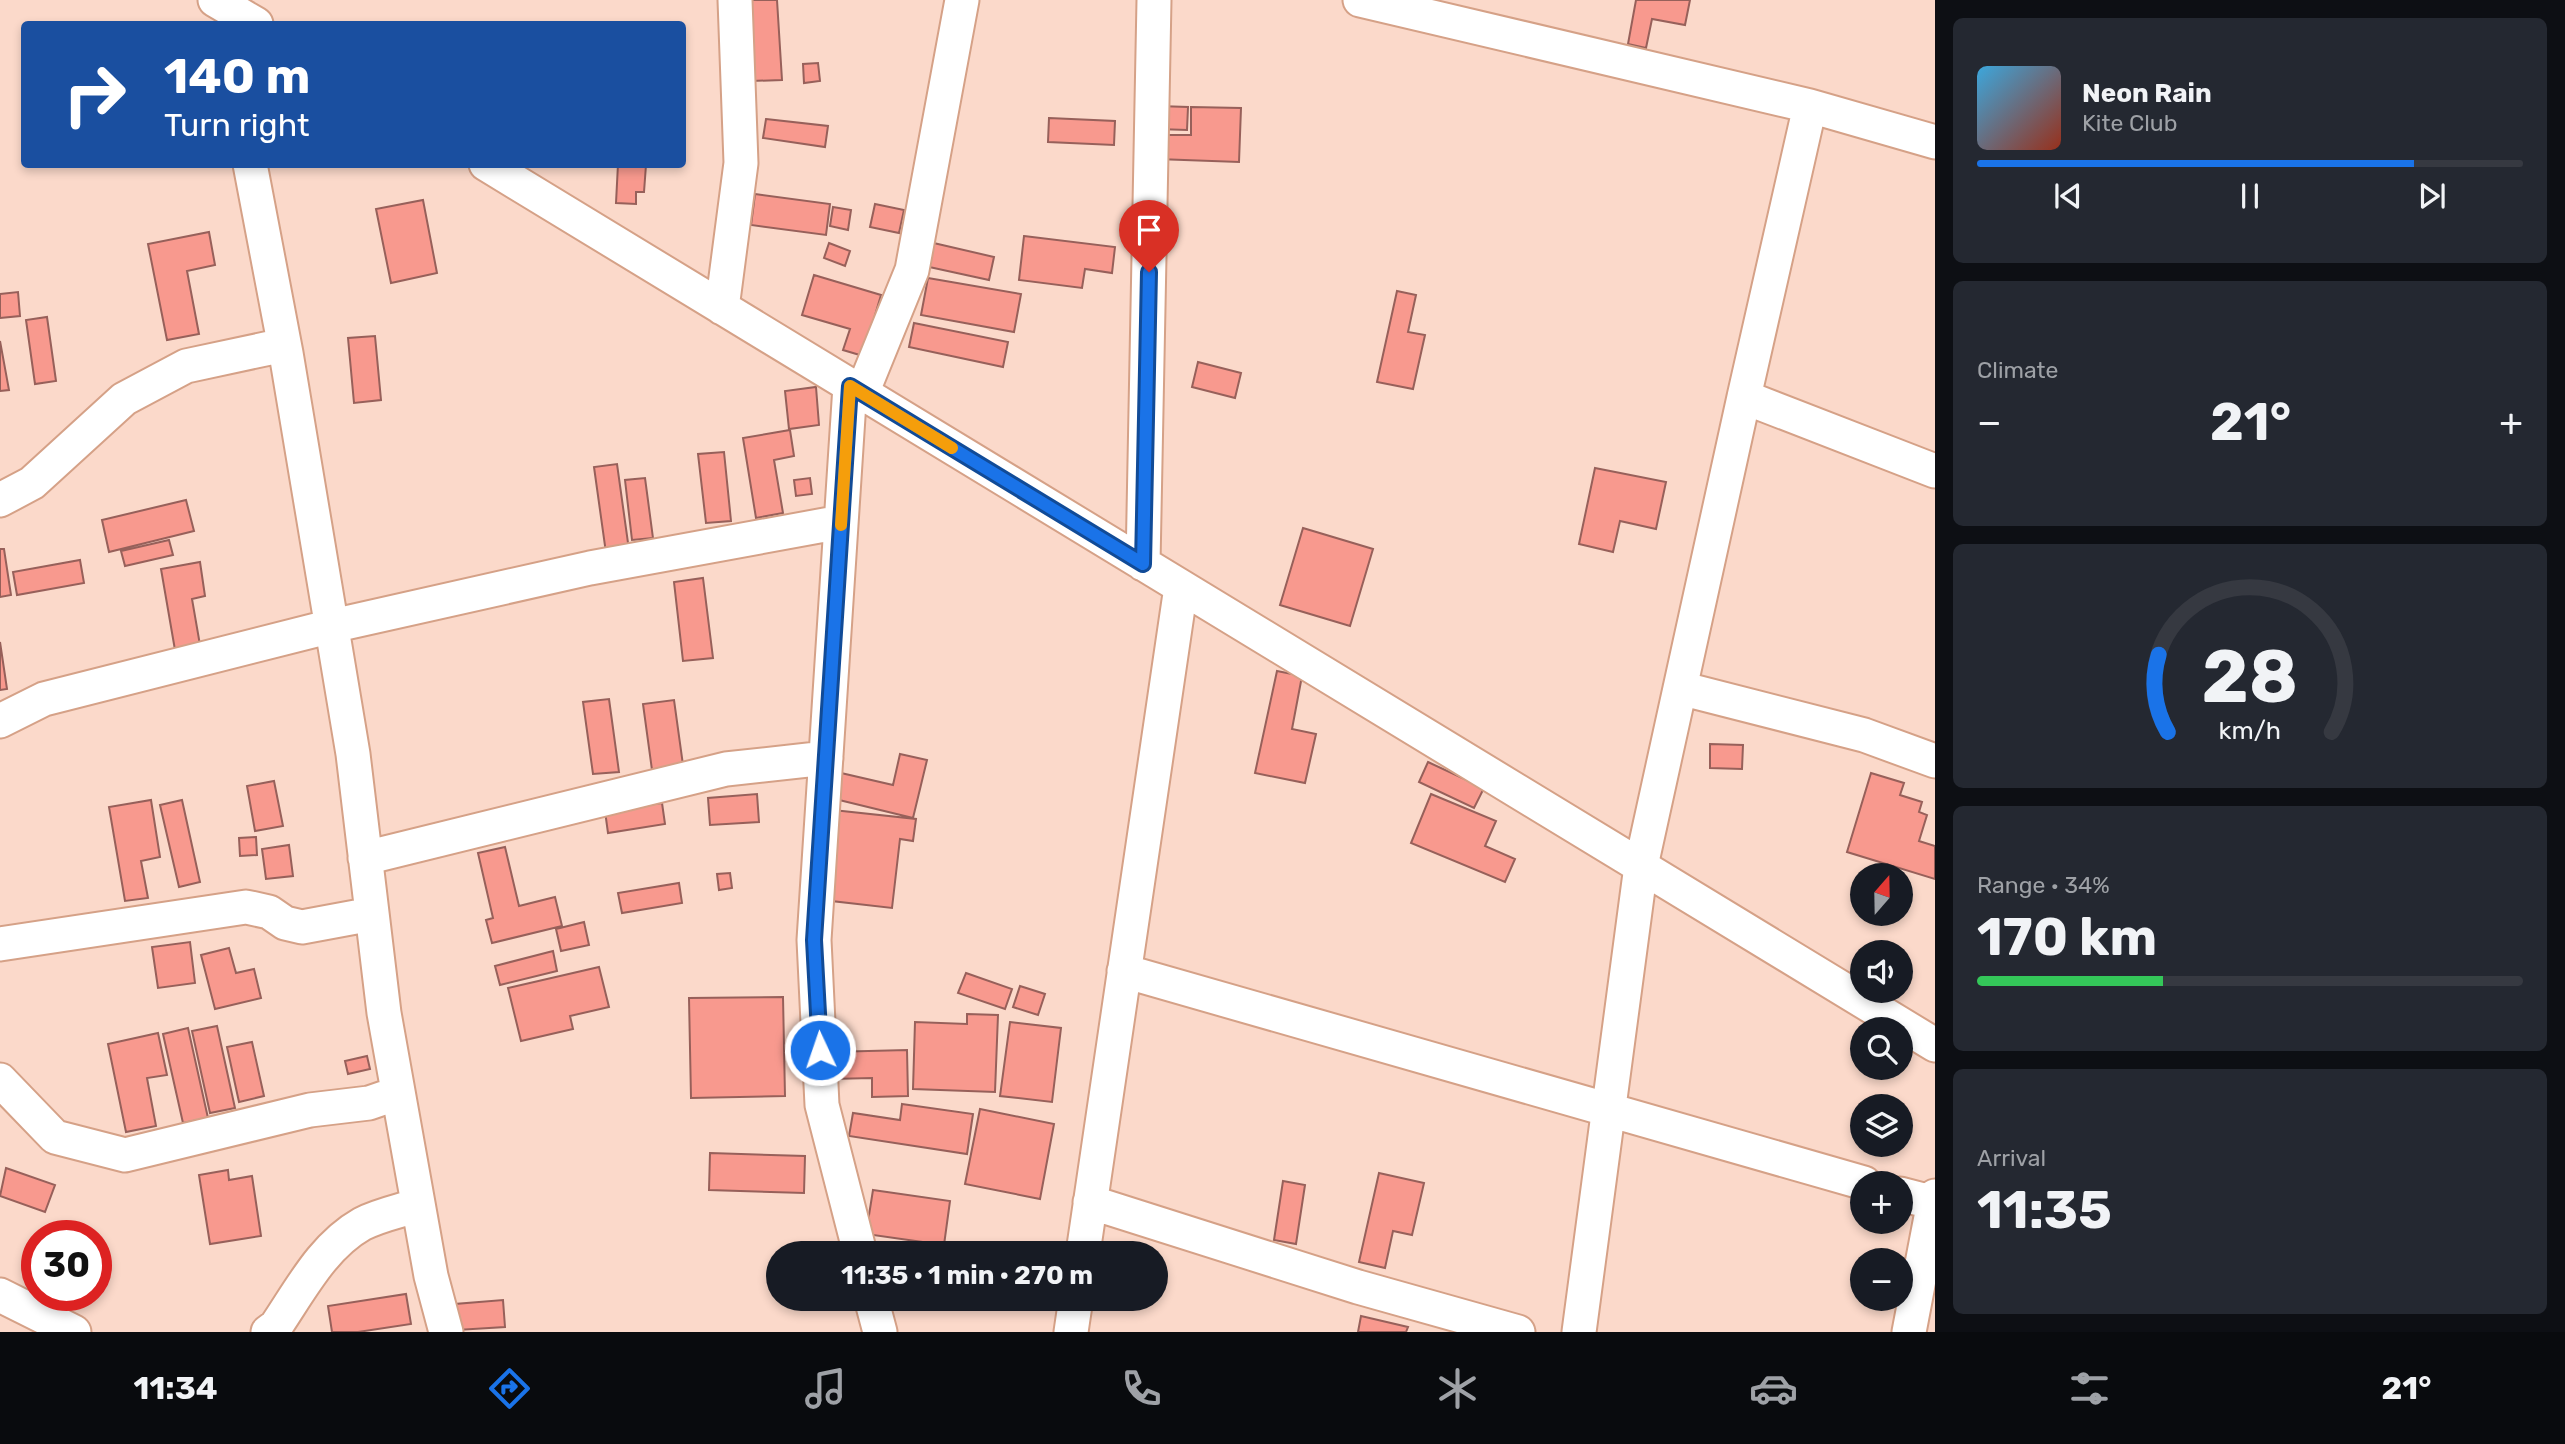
<!DOCTYPE html>
<html lang="en">
<head>
<meta charset="utf-8">
<style>
  :root { --surface:#171b24; --page:#242831; --text:#f1f3f6; --muted:#9ea1a6; --line:#363941; --accent:#1a73e8 }
  body { margin:0; font-family:Rubik,sans-serif; background:var(--page); color:var(--text); height:100vh; display:flex; flex-direction:column; font-size:26px; white-space:nowrap }
  * { box-sizing:border-box; margin:0 }
  p { font-size:23px; color:var(--muted) }
  .icon { flex:none; width:38px; height:38px; fill:none; stroke:currentColor; stroke-width:2; stroke-linecap:round; stroke-linejoin:round }
  .map { position:relative; flex:1; overflow:hidden }
  .drawer { display:flex; flex-direction:column; gap:18px; padding:18px; background:#0d0f14; width:630px }
  .drawer>* { flex:none }
  .banner { position:absolute; left:21px; top:21px; width:665px; height:147px; border-radius:7px; box-shadow:0 4px 10px #0003; background:#1a4fa0; color:#fff; overflow:hidden }
  .needle { width:46px; rotate:20deg }
  .tools { position:absolute; left:1850px; top:863px; display:grid; gap:14px }
  .tools a { display:grid; place-items:center; width:63px; height:63px; border-radius:50%; background:var(--surface); box-shadow:0 4px 10px #0003; font-size:35px }
  .speed { position:absolute; left:21px; top:1220px; display:flex; gap:14px; font-size:35px; font-weight:700; text-align:center }
  .speed>* { display:grid; place-content:center; width:91px; height:91px; border-radius:50%; background:var(--surface); box-shadow:0 4px 10px #0003; line-height:1 }
  .speed .limit { border:10px solid #d22; background:#fff; color:#111 }
  .pin { position:absolute; display:grid; place-items:center; width:60px; height:60px; color:#fff; margin:-72px -30px; border-radius:50% 50% 50% 0; rotate:-45deg; box-shadow:0 0 7px #0007 }
  .pin .icon { rotate:45deg }
  .me { position:absolute; width:77px; margin:-38px; rotate:357deg; stroke-linejoin:round; filter:drop-shadow(0 0 5px #0008) }
  .turn { display:flex; align-items:center; gap:24px; height:147px; padding:0 28px; font-size:32px }
  .turn .icon { width:91px; height:91px; stroke-width:2.5 }
  .turn b { display:block; font-size:49px; line-height:60px }
  .big { font-size:52px; font-weight:700; line-height:1.1 }
  .drawer .card { flex:1; display:flex; flex-direction:column; justify-content:center; gap:10px; min-width:0; padding:0 24px; border-radius:10px; background:var(--page) }
  .drawer .dial { align-items:center; gap:0 }
  .dial svg { height:182px; overflow:visible; fill:none; stroke:var(--line); stroke-width:7; stroke-linecap:round; text-anchor:middle }
  .dial text { fill:var(--text); stroke:none }
  .song { display:flex; align-items:center; gap:21px }
  .cover { width:84px; height:84px; border-radius:10px; background:linear-gradient(135deg,hsl(200 70% 55%),hsl(10 70% 35%)) }
  .played { height:7px; border-radius:4px; background:linear-gradient(90deg,var(--accent) 80%,var(--line) 80%) }
  .keys { display:flex; justify-content:space-around; direction:ltr }
  .heat { display:flex; justify-content:space-between; align-items:center; font-size:38px; direction:ltr }
  .charge { height:10px; border-radius:5px; background:linear-gradient(90deg,#34c759 34%,var(--line) 0) }
  .trip { position:absolute; left:766px; top:1241px; width:402px; height:70px; border-radius:35px; background:var(--surface); box-shadow:0 4px 10px #0003; font-weight:700; line-height:70px; text-align:center }
  .tab-bar { display:flex; height:112px; justify-content:space-around; align-items:center; background:#090b0e; color:var(--muted) }
  .tab-bar .icon { width:49px; height:49px }
  .tab-bar .active { color:var(--accent) }
  .tab-bar b { font-size:32px; color:var(--text) }
  main { display:flex; flex:1; min-height:0 }
  .map>svg:first-child { display:block }
  .building { fill:#f8998e; stroke:#97605a; stroke-width:2 }
  .lines { fill:none; stroke-linecap:round; stroke-linejoin:round }
  .minor-casing { stroke:#d5a187; stroke-width:37 }
  .minor { stroke:#fff; stroke-width:33 }
  .route-casing { stroke:#114b97; stroke-width:18 }
  .route { stroke:#1a73e8; stroke-width:12 }
  .slow { stroke:#f59e0b; stroke-width:12 }
</style>
</head>
<body>
<main>
<div class="map">
<svg width="1935" height="1332" viewBox="0 0 1935 1332">
  <rect width="100%" height="100%" fill="#fbd9ca"/>
  <path class="building" d="M745,0H777L782,80L751,81Z
    M1636,0H1690L1685,25L1652,19L1646,48L1628,44Z
    M818,63L820,81L804,83L803,64Z
    M1158,106L1188,107L1187,130L1157,129Z
    M1191,107L1241,108L1239,162L1157,159V135H1191Z
    M1049,118L1115,121L1114,145L1048,142Z
    M766,119L828,126L825,147L763,138Z
    M618,164H660L646,165L644,192H636V204L616,203Z
    M755,194L830,204L826,235L751,225Z
    M423,200L437,273L391,283L376,209Z
    M875,204L904,210L899,233L870,227Z
    M833,207L851,210L848,230L830,226Z
    M209,232L215,265L187,271L199,334L167,340L148,244Z
    M1024,236L1115,247L1112,273L1085,269L1082,288L1019,280Z
    M925,241L994,257L989,280L920,265Z
    M829,243L850,251L845,266L824,258Z
    M814,275L881,295L863,356L843,350L850,329L802,315Z
    M928,278L1021,294L1014,332L921,315Z
    M1397,291L1416,295L1408,332L1425,335L1413,389L1377,382Z
    M18,292L20,316L0,318V294Z
    M47,317L56,381L35,384L26,320Z
    M914,323L1008,342L1003,367L909,347Z
    M375,336L381,400L354,403L348,338Z
    M0,341L9,390L0,391Z
    M1198,362L1241,373L1235,398L1192,387Z
    M816,387L819,425L789,429L785,391Z
    M790,430L794,456L774,460L783,513L756,518L743,438Z
    M724,452L731,521L706,523L698,454Z
    M617,464L629,550L606,553L594,467Z
    M1595,468L1666,482L1656,529L1620,521L1613,552L1579,544Z
    M645,478L653,538L632,540L625,480Z
    M810,478L812,494L796,496L794,480Z
    M186,500L194,531L109,552L102,520Z
    M1303,528L1373,549L1350,626L1280,605Z
    M169,540L173,555L125,566L121,551Z
    M0,549H4L11,595L0,597Z
    M80,560L84,583L17,595L13,572Z
    M200,562L205,596L192,599L200,645L175,650L161,569Z
    M703,578L713,658L683,661L674,582Z
    M0,642L7,689L0,690Z
    M1277,671L1302,676L1292,729L1316,734L1305,783L1255,773Z
    M609,699L619,772L593,774L583,702Z
    M674,700L683,765L652,770L643,704Z
    M1710,744L1743,745L1742,769L1710,768Z
    M900,754L927,760L913,818L835,799L841,773L893,785Z
    M1428,762L1484,788L1474,808L1419,782Z
    M1871,773L1904,783L1900,795L1922,802L1919,812L1927,815L1919,841L1935,846V879L1847,852Z
    M274,781L283,826L255,831L247,786Z
    M757,794L759,822L710,825L708,798Z
    M1431,794L1496,821L1485,846L1515,859L1505,882L1411,843Z
    M151,800L160,857L141,861L148,898L125,901L109,807Z
    M182,800L200,882L179,887L160,805Z
    M662,803L665,824L608,833L605,811Z
    M833,810L916,819L913,841L900,839L892,908L823,900Z
    M256,837L257,855L240,856L239,838Z
    M289,845L293,876L266,879L262,849Z
    M505,847L519,906L555,897L562,926L492,943L486,920L493,918L478,853Z
    M730,873L732,888L719,890L717,874Z
    M679,883L682,903L622,913L618,893Z
    M584,922L589,945L561,951L556,929Z
    M190,942L195,983L158,988L152,947Z
    M229,948L236,973L254,969L261,998L215,1009L201,955Z
    M553,951L557,971L500,985L495,966Z
    M599,967L609,1007L570,1016L573,1029L521,1041L508,988Z
    M966,973L1012,989L1005,1009L958,993Z
    M1020,986L1045,994L1038,1015L1013,1007Z
    M783,997L785,1096L691,1098L689,998Z
    M967,1014L998,1015L995,1092L913,1089L915,1022L967,1024Z
    M1010,1022L1061,1028L1052,1102L1000,1096Z
    M217,1026L235,1108L210,1113L192,1031Z
    M188,1028L208,1118L183,1123L163,1034Z
    M158,1033L167,1075L147,1078L156,1126L126,1132L108,1044Z
    M252,1042L264,1096L239,1102L227,1047Z
    M907,1050L908,1096L872,1097V1078L831,1079L830,1052Z
    M367,1056L370,1069L348,1074L345,1061Z
    M902,1104L973,1114L967,1154L849,1136L853,1113L900,1120Z
    M980,1109L1054,1124L1040,1199L965,1184Z
    M710,1153L805,1156L804,1193L709,1190Z
    M6,1168L55,1185L45,1212L0,1196Z
    M228,1170L229,1180L252,1176L261,1236L210,1244L199,1175Z
    M1379,1173L1424,1183L1412,1235L1393,1231L1385,1268L1359,1262Z
    M1283,1181L1305,1185L1296,1244L1274,1240Z
    M873,1190L950,1201L944,1245L866,1234Z
    M406,1294L411,1324L358,1332H332L328,1306Z
    M503,1300L505,1327L457,1330L455,1304Z
    M1361,1316L1408,1327L1406,1332H1358Z"/>
  <g class="lines">
    <defs>
      <path id="minor" d="M215,0L256,24
        M1360,0L1810,106L1935,142
        M250,164L286,353L353,754L384,1013L431,1276L446,1332
        M486,164L1935,1045
        M722,308L741,163L735,0
        M850,386L814,940L822,1105L860,1253
        M862,393L912,270L962,0
        M1744,397L1810,106
        M0,500L32,483L124,399L186,366L284,345
        M1143,564L1154,0
        M1680,688L1864,735L1935,761
        M0,721L44,699L332,626L590,568L841,522
        M365,858L726,769L826,758
        M0,944L246,907L269,912L285,923L302,927L372,914
        M1124,971L1864,1183
        M0,1080L55,1137L125,1155L310,1110L369,1103L398,1093
        M1900,1194L1935,1203
        M1090,1202L1358,1287L1518,1332
        M1083,1253L1181,587
        M0,1295L74,1332
        M871,1298L880,1332
        M268,1332L276,1326C301,1289 323,1246 362,1224C379,1215 400,1211 418,1205
        M1071,1332L1076,1298
        M1579,1332L1641,866L1744,397L1935,471
        M1909,1332L1935,1196"/>
    </defs>
    <use href="#minor" class="minor-casing"/>
    <use href="#minor" class="minor"/>
  </g>
  <g class="lines">
    <defs>
      <path id="route" d="M820,1050L814,940L850,386L1143,564L1149,272"/>
    </defs>
    <use href="#route" class="route-casing"/>
    <use href="#route" class="route"/>
    <path class="slow" d="M841,525L850,386L952,448"/>
  </g>
</svg>
<div class="tools">
<a><svg class="needle" viewBox="-14 -14 28 28"><path d="M0-13l5 13h-10z" fill="#e53935"/><path d="M0 13l5-13h-10z" fill="#9ea1a6"/></svg></a>
<a><svg class="icon" aria-label="sound" viewBox="0 0 24 24"><path d="M4 9h4l5-4v14l-5-4H4zM17 9q2 3 0 6"/></svg></a>
<a><svg class="icon" aria-label="search" viewBox="0 0 24 24"><circle cx="10" cy="10" r="6"/><path d="M15 15l6 6"/></svg></a>
<a><svg class="icon" aria-label="layers" viewBox="0 0 24 24"><path d="M12 4l9 5-9 5-9-5zM3 14l9 5 9-5"/></svg></a>
<a>+</a>
<a>−</a>
</div>
<div class="speed"><div class="limit">30</div></div>
<div class="pin" style="left:1149px;top:272px;background:#d93025"><svg class="icon" aria-label="arrive" viewBox="0 0 24 24"><path d="M6 21V4h12l-3 4 3 4H6"/></svg></div>
<svg class="me" style="left:820px;top:1050px" viewBox="-20 -20 40 40"><circle r="17" fill="#1a73e8" stroke="#fff" stroke-width="3"/><path d="M0-11L8 9 0 5-8 9z" fill="#fff"/></svg>
<div class="trip">11:35 · 1 min · 270 m</div>
<div class="banner">
<div class="turn"><svg class="icon" aria-label="right" viewBox="0 0 24 24"><path d="M7 20v-9h11M14 6l5 5-5 5"/></svg><div><b>140 m</b>Turn right</div></div>
</div>
</div>
<section class="drawer">
<div class="card">
<div class="song"><i class="cover"></i><div><b>Neon Rain</b><p>Kite Club</p></div></div>
<div class="played"></div>
<div class="keys"><svg class="icon" aria-label="previous" viewBox="0 0 24 24"><path d="M18 5L8 12l10 7zM5 5v14"/></svg><svg class="icon" aria-label="pause" viewBox="0 0 24 24"><path d="M8 5v14M16 5v14"/></svg><svg class="icon" aria-label="next" viewBox="0 0 24 24"><path d="M6 5l10 7-10 7zM19 5v14"/></svg></div>
</div>
<div class="card"><p>Climate</p>
<div class="heat"><a>−</a><b class="big">21°</b><a>+</a></div>
</div>
<div class="card dial"><svg viewBox="0 0 100 80">
<path d="M14 69A42 42 0 1 1 86 69"/>
<path d="M14 69A42 42 0 0 1 10 35" stroke="#1a73e8"/>
<text x="50" y="56" font-size="32" font-weight="700">28</text>
<text x="50" y="72" font-size="11">km/h</text>
</svg></div>
<div class="card"><p>Range · 34%</p><b class="big">170 km</b><div class="charge"></div></div>
<div class="card"><p>Arrival</p><b class="big">11:35</b></div>
</section>
</main>
<nav class="tab-bar">
<b>11:34</b>
<svg class="icon active" aria-label="directions" viewBox="0 0 24 24"><path d="M12 3l9 9-9 9-9-9zM9 14v-3h6M13 9l2 2-2 2"/></svg>
<svg class="icon" aria-label="music" viewBox="0 0 24 24"><path d="M9 18V5l10-2v13"/><circle cx="6" cy="18" r="3"/><circle cx="16" cy="16" r="3"/></svg>
<svg class="icon" aria-label="phone" viewBox="0 0 24 24"><path d="M5 4h4l2 5-3 2q2 4 5 5l2-3 5 2v4C11 20 4 13 5 4z"/></svg>
<svg class="icon" aria-label="climate" viewBox="0 0 24 24"><path d="M12 3v18M4 7l16 10M4 17L20 7"/></svg>
<svg class="icon" aria-label="car" viewBox="0 0 24 24"><path d="M5 17H2v-5l4-1 3-4h7l3 4 3 1v5h-3M9 17h6M6 11h13"/><circle cx="7" cy="17" r="2"/><circle cx="17" cy="17" r="2"/></svg>
<svg class="icon" aria-label="filters" viewBox="0 0 24 24"><path d="M4 7h16M4 17h16"/><circle cx="9" cy="7" r="2"/><circle cx="15" cy="17" r="2"/></svg>
<b>21°</b>
</nav>
</body>
</html>
